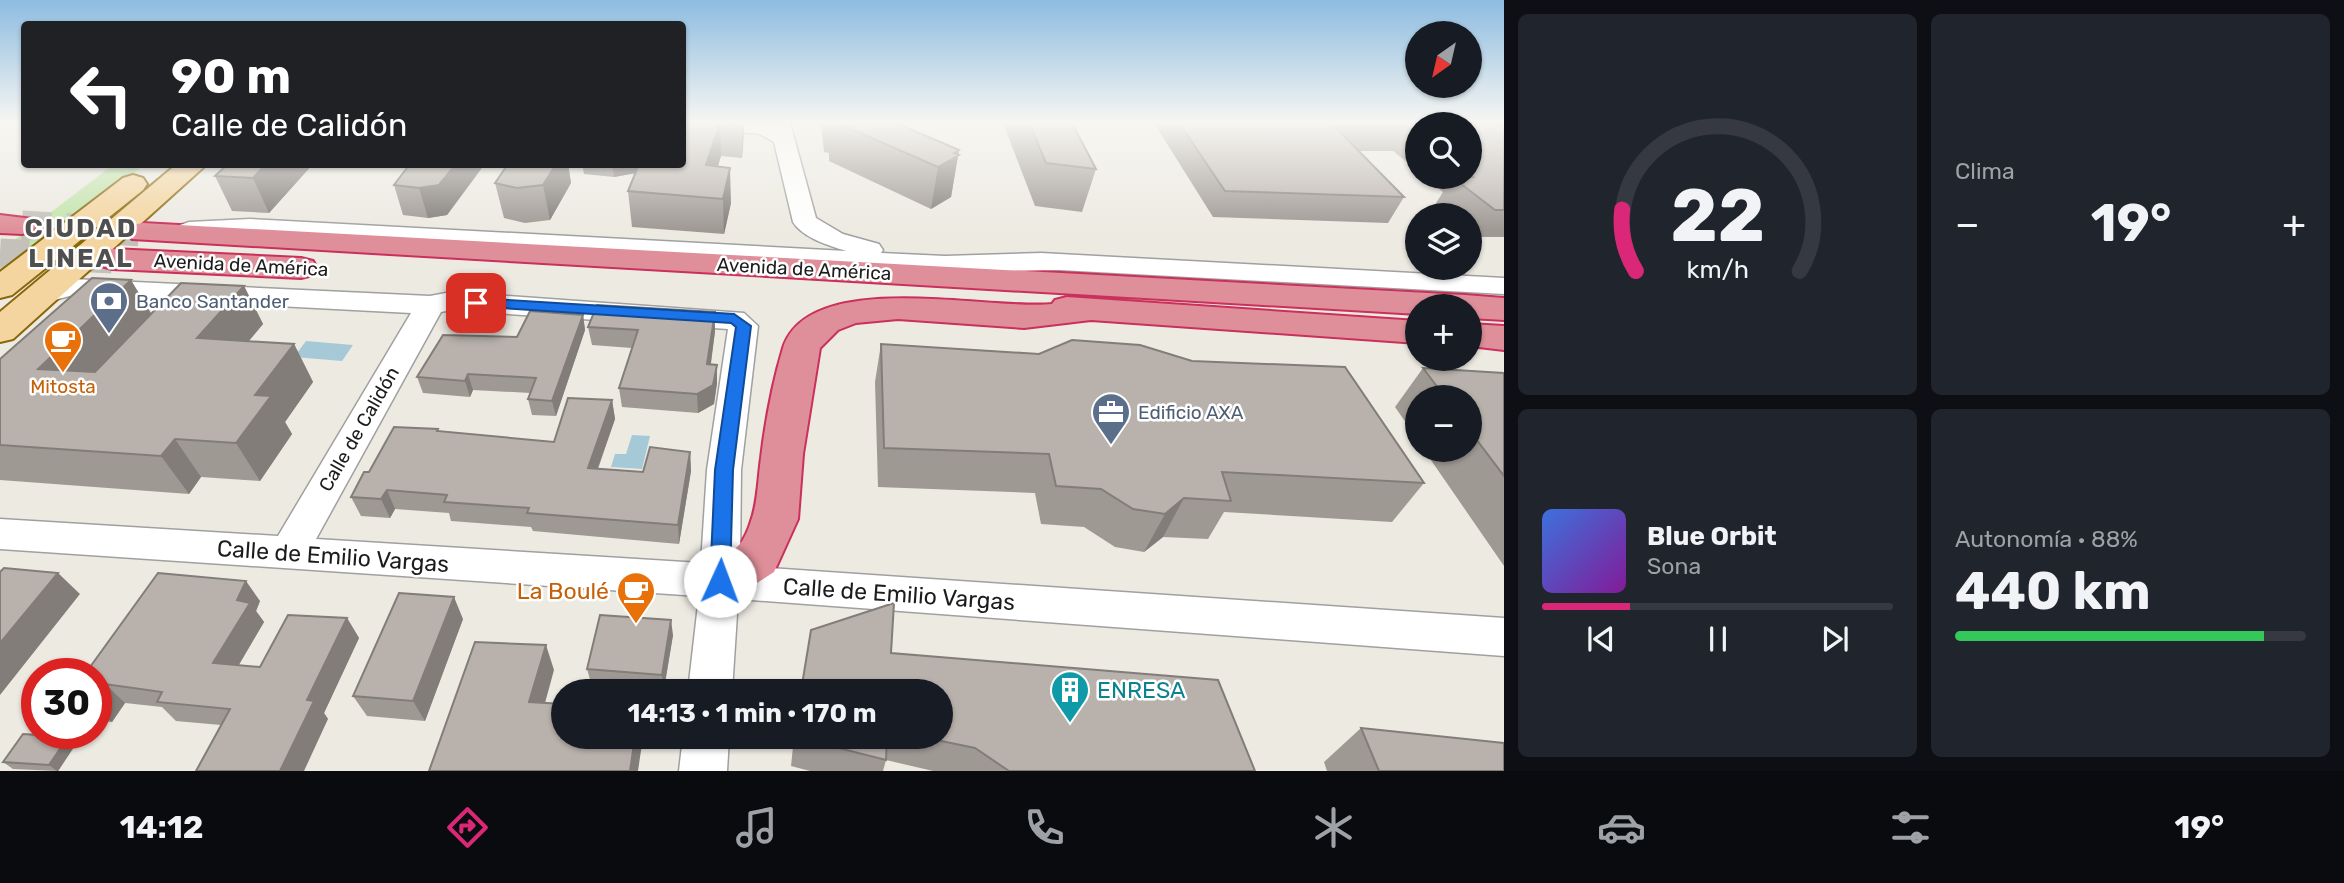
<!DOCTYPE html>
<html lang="es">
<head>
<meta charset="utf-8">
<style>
  :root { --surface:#171b24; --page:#20242c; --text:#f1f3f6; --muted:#9ea1a6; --line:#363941; --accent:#db2777 }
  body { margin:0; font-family:Rubik,sans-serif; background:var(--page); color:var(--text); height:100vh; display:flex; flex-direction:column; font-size:26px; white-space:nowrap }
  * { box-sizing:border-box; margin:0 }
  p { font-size:23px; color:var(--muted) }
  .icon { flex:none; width:38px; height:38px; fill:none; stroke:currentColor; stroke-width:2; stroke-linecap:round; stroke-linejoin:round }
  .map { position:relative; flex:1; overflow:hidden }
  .panel { display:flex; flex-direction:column; gap:14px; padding:14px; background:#0d0f14; width:840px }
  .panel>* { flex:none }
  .banner { position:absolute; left:21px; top:21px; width:665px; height:147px; border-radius:7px; box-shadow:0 2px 5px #0004; background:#202124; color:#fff; overflow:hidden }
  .needle { width:46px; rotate:214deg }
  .fabs { position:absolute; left:1405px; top:21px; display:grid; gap:14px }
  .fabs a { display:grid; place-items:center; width:77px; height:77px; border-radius:50%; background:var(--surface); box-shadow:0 2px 5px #0004; font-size:35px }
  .speed { position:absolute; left:21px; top:658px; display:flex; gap:14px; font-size:35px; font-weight:700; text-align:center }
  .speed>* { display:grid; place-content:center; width:91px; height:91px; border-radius:50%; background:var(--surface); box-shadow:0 2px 5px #0004; line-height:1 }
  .speed .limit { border:10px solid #d22; background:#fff; color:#111 }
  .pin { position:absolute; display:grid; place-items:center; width:60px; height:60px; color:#fff; margin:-30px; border-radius:14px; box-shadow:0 4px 10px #0006 }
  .me { position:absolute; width:77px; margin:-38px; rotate:2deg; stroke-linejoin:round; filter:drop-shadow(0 0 5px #0008) }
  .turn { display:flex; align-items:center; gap:24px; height:147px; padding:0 35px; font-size:32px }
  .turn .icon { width:91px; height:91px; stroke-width:2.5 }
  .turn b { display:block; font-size:49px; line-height:60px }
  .big { font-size:52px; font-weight:700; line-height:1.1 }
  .panel .card { flex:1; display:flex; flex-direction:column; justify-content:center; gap:10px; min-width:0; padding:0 24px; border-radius:10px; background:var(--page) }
  .panel .dial { align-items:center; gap:0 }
  .dial svg { height:182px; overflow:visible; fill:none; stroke:var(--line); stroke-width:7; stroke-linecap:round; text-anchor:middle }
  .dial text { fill:var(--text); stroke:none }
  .song { display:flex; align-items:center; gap:21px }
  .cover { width:84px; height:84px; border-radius:10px; background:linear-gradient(135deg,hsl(220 70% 55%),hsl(290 70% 35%)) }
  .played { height:7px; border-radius:4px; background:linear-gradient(90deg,var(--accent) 25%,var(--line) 25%) }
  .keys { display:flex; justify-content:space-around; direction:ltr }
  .heat { display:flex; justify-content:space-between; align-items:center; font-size:38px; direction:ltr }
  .charge { height:10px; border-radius:5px; background:linear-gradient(90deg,#34c759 88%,var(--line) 0) }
  .panel .tiles { flex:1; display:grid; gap:14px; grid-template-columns:repeat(2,1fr) }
  .trip { position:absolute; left:551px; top:679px; width:402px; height:70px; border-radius:35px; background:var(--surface); box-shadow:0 2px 5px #0004; font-weight:700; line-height:70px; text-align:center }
  .tab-bar { display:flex; height:112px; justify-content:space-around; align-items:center; background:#090b0e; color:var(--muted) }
  .tab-bar .icon { width:49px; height:49px }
  .tab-bar .current { color:var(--accent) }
  .tab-bar b { font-size:32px; color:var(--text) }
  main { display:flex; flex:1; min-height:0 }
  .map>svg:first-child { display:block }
  .grass { fill:#c3e4ab }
  .water { fill:#a5c9d7 }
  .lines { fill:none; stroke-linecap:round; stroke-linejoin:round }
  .highway-tunnel { stroke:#c3c1ba; stroke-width:29; stroke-dasharray:29 15; stroke-linecap:butt }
  .minor-casing { stroke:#a0a0a0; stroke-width:3 }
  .major-casing { stroke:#89670b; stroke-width:4 }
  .highway-casing { stroke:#ca305b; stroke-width:4 }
  .minor { fill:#fff; fill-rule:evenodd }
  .major { fill:#f4d59f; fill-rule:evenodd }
  .highway { fill:#df8f99; fill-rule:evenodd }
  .wall { fill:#9f9994 }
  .shaded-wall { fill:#827d78 }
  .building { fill:#b9b2ac; stroke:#827d78; stroke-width:2 }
  .route { fill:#1a73e8; stroke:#114b97; stroke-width:2 }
  .labels { text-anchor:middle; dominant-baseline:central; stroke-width:5; stroke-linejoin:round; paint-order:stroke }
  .street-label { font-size:19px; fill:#1c1c1c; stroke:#fff }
  .service-label { font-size:19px; fill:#4e5e75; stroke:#fff; text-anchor:start }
  .food-label { font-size:19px; fill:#c56008; stroke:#fff }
  .near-street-label { font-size:23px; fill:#1c1c1c; stroke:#fff }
  .near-food-label { font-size:23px; fill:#c56008; stroke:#fff; text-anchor:end }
  .near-culture-label { font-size:23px; fill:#0d838f; stroke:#fff; text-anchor:start }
  .district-label { font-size:26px; font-weight:bold; letter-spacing:2px; fill:#4f4f4f; stroke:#fff }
</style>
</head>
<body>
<main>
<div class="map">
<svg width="1504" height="771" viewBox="0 0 1504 771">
  <rect width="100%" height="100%" fill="#edeae2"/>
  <path class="grass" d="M113,165H144L0,279V251Z"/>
  <path class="water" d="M306,341L353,345L342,361L294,357Z
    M632,435L650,436L642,469L611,467L615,454H626Z"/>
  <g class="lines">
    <path class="highway-tunnel" d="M22,225L143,232
      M0,253L112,259"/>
    <defs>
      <path id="minor" d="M696,123H790L816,218L843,234L879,244L883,250L881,253L945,256L1041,253L1504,278V294L1060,270L945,272L250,235L189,238L180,235L176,230L180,225L189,222L250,219L846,251C828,245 803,238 793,222L774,142L760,134L706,129L699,127Z
        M72,279L430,296L451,292L744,313L758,326L741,470L740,566L1504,618V656L738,599L732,691H688L699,596L0,549V519L278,536L411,313L73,295L40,304L30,302L26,296L30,290ZM451,310L728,329L707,470L701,563L316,539L441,312Z
        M683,737H729L727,771H679Z"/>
      <path id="major" d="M177,164H207L13,339L0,342V312Z
        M133,175L143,178L147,184L143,190L12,295L0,298V272L123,178Z"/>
      <path id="highway" d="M0,215L33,219L37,225L33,231L22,234L0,233Z
        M143,223L1465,295L1504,298V320L1470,318V306H1418V314L132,239L128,232L132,225Z
        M112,249L301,258L313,261L317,268L313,275L301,278L112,269L101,266L96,259L101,252Z
        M1067,297L1418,321V343L1091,320L1024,328L898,319L856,323L838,330L820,348L803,454L798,519L774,572L737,596L720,602L703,596L696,581C709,554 722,562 739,545C744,540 749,528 751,521C758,502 758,478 761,458C765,424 773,381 783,348C809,267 990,311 1052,304L1055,300Z
        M1470,324L1504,326V350L1470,346Z"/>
    </defs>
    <use href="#minor" class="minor-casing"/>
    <use href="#major" class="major-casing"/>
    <use href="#highway" class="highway-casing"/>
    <use href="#minor" class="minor"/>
    <use href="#major" class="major"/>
    <use href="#highway" class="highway"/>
  </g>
  <path class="wall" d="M682,123H744L742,158L721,156L718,166L731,203L724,234L632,227L628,191L635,173L614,177L584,174L582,164H682Z
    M821,123H896L959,150L951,197L931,209L829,161V153L824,152Z
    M1003,123H1072L1096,169L1082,212L1035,206Z
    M1154,123H1501L1504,124V237H1477L1470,231V215H1451L1436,203L1443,192L1424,177H1470V124H1418V171L1393,151H1359L1404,197L1388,223L1213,217Z
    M223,164H313L269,213L232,211L215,176L224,167Z
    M410,164H568L571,183L550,220L525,223L504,218L495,183L506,167L484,165L447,215L428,218L403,215L394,185Z
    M244,286L263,324L248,341L294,344L313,382L285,422L292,434L260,481L201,477L189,494L0,480V359Z
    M715,312V331L711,364L717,365V383L714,404L698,413L622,407L619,388L632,348L592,345L588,327Z
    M583,315L585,330L556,416L532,415L528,399L531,393L473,390L470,397L423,393L417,377L517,337Z
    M881,344L1424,483L1392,522L1224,512L1208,539L1163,537L1144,552L1115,547L1084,527L1041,524L1035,493L878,487L875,382Z
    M1423,368L1504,373V566L1424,450H1470V397H1418V440L1395,407Z
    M612,400L615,419L598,469L643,472L690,452L691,471L679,544L533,531L531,527L451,521L449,513L395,509L390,518L361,516L351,497L369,472L439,432L554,442Z
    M260,601L256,611L264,622L239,665L260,667L347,618L359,638L324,713L328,719L221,725L176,721L162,707L125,703L112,722L96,721V674Z
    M463,619L425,721L367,716L353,696Z
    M673,635L664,689L591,683L587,669Z
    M891,653L1255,771H933L886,760L883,771H810L791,766L794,737H942Z
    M1361,728L1504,771H1327L1324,762Z
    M68,737L76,744L58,771L13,769L3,762Z"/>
  <path class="shaded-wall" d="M720,123L721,156L707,199L706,165Z
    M742,123H744V135L742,158Z
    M959,150L951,197L931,209L938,167L954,153Z
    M266,164H313L269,213L253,178Z
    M456,164H484V165L447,215L428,218L419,188Z
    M556,164H568L571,183L550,220L543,185Z
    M612,164H653L654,170L614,177Z
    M730,168L731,203L724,234L723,199Z
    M131,280L154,318L68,407L38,369Z
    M244,286L263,324L220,376L197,338Z
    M715,312V331L708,383L707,364Z
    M583,315L585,330L556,416L552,401Z
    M294,344L313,382L285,422L292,434L260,481L236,443L255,395Z
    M717,365V383L714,404L698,413L697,394Z
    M468,374L473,390L470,397L465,381Z
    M612,400L615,419L591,487L588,468Z
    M175,439L201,477L189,494L161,456Z
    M690,452L691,471L679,544L678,525Z
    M387,490L395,509L390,518L381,499Z
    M1184,498L1163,537L1144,552L1165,514Z
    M58,573L80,594L0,695V643Z
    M246,581L260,601L256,611L264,622L229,681L213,663L237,600Z
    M454,597L463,619L425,721L413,701Z
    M347,618L359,638L324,713L328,719L304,771H280L307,700Z
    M671,620L673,635L664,689L662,675Z
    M546,645L554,670L539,725L529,702Z
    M105,684L125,703L112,722L96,709V697Z
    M68,737L76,744L58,771H57L49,765Z
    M635,737H643L638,771H630Z"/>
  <path class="building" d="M682,123H742V124L720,123L706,165L730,168L723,199L628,191L639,164H682Z
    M837,123H896L959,150L954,153L959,155L938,167Z
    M1029,123H1072L1096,169L1046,163Z
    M1179,123H1501L1504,124V210H1495L1452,177H1473L1470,174V124H1418V134L1407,126L1335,127L1404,197L1225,191Z
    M228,164H266L253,178L215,176Z
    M410,164H456L439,185L419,188L394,185Z
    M508,164H556L543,185L517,188L495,183Z
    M92,278L131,280L38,369L95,372L181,283L244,286L197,338L294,344L255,395L271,396L236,443L175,439L161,456L0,445V359Z
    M597,305L715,312L707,364L717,365L713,385L697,394L619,388L638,330L588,327Z
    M530,311L583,315L552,401L528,399L536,378L468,374L465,381L417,377L443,335L517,337Z
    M1072,340L1140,345L1192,361L1345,367L1424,483L1222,472L1231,501L1184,498L1165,514L1133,509L1101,489L1056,486L1049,454L884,448L881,344L1039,354Z
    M1423,368L1504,373V476L1470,431V397H1445Z
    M568,398L612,400L588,468L643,472L650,447L690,452L678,525L527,513L529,508L444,502L447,495L387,490L381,499L351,497L364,472H369L394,427L438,429L437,431L554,442Z
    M4,568L58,573L0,643V572Z
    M158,573L246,581L237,600L250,603L213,663L260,667L288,615L347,618L307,700L314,701L280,771H196L230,709L157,702L162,692L105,684L96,697V674H85Z
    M399,593L454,597L413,701L353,696Z
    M894,603L891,653L1218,680L1255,771H1009L975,748L922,737H942V691H801L811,630Z
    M600,615L671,620L662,675L587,669Z
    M475,642L546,645L529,702L564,704V737H635L630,771H429Z
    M1361,728L1504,743V771H1379Z
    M23,734L68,737L49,765L3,762Z
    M795,737H887L886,760Z"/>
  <linearGradient id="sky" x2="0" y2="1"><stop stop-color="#8dbce1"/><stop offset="0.53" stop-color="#f7f6f2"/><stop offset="1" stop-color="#f7f6f2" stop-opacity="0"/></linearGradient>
  <rect width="1504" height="231" fill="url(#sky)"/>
  <path class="route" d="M476,298L734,314L751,326L733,470L730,581L727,587L720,589L713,587L710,581L715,470L736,327L731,323L471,306V300Z"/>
  <defs>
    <symbol id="bank-pin" viewBox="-11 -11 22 30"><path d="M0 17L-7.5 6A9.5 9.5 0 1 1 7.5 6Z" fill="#5c6f8a" stroke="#fff"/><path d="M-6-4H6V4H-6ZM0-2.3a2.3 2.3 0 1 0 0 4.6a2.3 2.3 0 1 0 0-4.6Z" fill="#fff"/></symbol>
    <symbol id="cafe-pin" viewBox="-11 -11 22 30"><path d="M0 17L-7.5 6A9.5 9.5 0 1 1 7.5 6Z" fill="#e8710a" stroke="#fff"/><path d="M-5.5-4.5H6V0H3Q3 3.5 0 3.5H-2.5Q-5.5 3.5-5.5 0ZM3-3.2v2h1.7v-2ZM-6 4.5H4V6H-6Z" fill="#fff"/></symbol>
    <symbol id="office-pin" viewBox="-11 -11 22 30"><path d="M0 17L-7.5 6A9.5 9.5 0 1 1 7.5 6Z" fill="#5c6f8a" stroke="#fff"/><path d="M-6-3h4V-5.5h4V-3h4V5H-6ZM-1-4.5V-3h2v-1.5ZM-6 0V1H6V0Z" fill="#fff"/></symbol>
    <symbol id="building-pin" viewBox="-11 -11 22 30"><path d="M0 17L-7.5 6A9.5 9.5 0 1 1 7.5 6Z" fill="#0f9aa8" stroke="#fff"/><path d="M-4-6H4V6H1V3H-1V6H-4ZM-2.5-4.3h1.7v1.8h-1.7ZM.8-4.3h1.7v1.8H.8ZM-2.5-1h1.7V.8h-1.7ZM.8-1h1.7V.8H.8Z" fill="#fff"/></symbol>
  </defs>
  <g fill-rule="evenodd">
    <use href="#bank-pin" x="87" y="279" width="44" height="60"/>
    <use href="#cafe-pin" x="41" y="318" width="44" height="60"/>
    <use href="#office-pin" x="1089" y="390" width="44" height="60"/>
    <use href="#cafe-pin" x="614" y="569" width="44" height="60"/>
    <use href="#building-pin" x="1048" y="668" width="44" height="60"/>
  </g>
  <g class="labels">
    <g class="street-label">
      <text transform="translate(241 265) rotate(3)">Avenida de América</text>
      <text transform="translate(804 269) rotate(3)">Avenida de América</text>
      <text transform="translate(359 429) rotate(-60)">Calle de Calidón</text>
    </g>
    <g class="service-label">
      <text x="136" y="301">Banco Santander</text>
      <text x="1138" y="412">Edificio AXA</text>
    </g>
    <g class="food-label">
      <text x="63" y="386">Mitosta</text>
    </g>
    <g class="near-street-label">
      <text transform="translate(333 556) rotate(4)">Calle de Emilio Vargas</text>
      <text transform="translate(899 594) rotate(4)">Calle de Emilio Vargas</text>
    </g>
    <g class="near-food-label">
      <text x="609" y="591">La Boulé</text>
    </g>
    <g class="near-culture-label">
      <text x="1097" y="690">ENRESA</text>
    </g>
    <g class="district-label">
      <text x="81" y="228">CIUDAD<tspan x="81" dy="30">LINEAL</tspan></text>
    </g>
  </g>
</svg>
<div class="fabs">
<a><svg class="needle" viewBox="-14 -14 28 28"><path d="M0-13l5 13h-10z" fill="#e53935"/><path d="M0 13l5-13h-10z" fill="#9ea1a6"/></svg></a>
<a><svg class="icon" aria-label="search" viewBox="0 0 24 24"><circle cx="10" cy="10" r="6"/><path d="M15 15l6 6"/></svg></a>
<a><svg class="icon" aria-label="layers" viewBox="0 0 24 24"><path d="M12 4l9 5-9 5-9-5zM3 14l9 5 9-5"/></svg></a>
<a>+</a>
<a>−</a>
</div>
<div class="speed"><div class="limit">30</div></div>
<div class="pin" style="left:476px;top:303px;background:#d93025"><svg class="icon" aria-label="arrive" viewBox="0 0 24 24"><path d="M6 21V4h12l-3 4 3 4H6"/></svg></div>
<svg class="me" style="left:720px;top:581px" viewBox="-20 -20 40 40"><circle r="19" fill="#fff"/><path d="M0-13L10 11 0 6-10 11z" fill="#1a73e8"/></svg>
<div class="trip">14:13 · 1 min · 170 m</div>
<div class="banner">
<div class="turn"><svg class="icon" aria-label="left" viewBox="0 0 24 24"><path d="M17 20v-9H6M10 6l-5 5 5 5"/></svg><div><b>90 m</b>Calle de Calidón</div></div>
</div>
</div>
<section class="panel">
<div class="tiles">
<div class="card dial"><svg viewBox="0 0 100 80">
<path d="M14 69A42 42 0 1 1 86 69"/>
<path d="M14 69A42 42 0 0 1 8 42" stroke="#db2777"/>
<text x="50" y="56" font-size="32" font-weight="700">22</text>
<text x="50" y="72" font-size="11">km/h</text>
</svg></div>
<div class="card"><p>Clima</p>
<div class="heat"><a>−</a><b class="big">19°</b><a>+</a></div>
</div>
<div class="card">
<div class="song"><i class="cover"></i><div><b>Blue Orbit</b><p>Sona</p></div></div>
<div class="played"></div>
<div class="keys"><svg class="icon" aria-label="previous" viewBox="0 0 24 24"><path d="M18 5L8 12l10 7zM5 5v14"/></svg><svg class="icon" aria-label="pause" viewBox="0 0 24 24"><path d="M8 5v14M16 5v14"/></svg><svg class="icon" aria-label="next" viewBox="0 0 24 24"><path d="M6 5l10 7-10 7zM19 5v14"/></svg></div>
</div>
<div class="card"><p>Autonomía · 88%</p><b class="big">440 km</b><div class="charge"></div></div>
</div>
</section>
</main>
<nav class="tab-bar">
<b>14:12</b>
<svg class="icon current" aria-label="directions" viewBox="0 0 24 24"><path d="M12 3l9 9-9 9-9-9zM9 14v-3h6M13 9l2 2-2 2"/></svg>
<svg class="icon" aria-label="music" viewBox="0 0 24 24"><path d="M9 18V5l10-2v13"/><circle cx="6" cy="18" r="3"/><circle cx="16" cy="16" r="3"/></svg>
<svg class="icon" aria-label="phone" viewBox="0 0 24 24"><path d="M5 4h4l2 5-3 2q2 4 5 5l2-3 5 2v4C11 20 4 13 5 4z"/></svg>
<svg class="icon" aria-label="climate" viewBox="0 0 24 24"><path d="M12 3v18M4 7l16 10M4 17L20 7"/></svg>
<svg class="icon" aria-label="car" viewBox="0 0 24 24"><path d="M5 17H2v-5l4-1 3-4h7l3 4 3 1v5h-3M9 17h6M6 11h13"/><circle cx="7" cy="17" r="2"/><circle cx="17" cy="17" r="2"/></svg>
<svg class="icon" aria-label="filters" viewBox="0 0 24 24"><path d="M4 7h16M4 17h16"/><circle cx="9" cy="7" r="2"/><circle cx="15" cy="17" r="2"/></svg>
<b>19°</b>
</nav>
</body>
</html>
